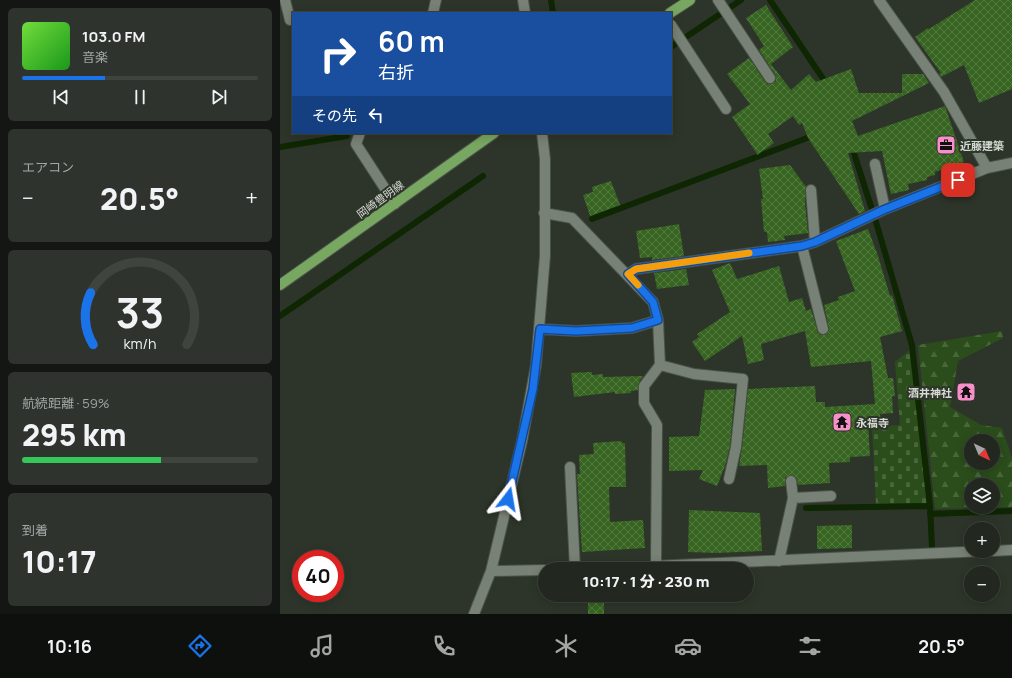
<!DOCTYPE html>
<html lang="ja">
<head>
<meta charset="utf-8">
<style>
  :root { --surface:#222820; --page:#2e342d; --text:#f1f3f6; --muted:#a2a6a5; --line:#3f443e; --accent:#1a73e8 }
  body { margin:0; font-family:Manrope,"Noto Sans JP",sans-serif; background:var(--page); color:var(--text); height:100vh; display:flex; flex-direction:column; font-size:15px; white-space:nowrap }
  * { box-sizing:border-box; margin:0 }
  p { font-size:13px; color:var(--muted) }
  .icon { flex:none; width:22px; height:22px; fill:none; stroke:currentColor; stroke-width:2; stroke-linecap:round; stroke-linejoin:round }
  .map { position:relative; flex:1; overflow:hidden }
  .details { display:flex; flex-direction:column; gap:8px; padding:8px; background:#131612; width:280px }
  .details>* { flex:none }
  .hud { position:absolute; left:12px; top:12px; width:380px; height:122px; border-radius:0px; box-shadow:0 2px 10px #0003,0 0 0 1px var(--line); background:#1a4fa0; color:#fff; overflow:hidden }
  .needle { width:26px; rotate:136deg }
  .tools { position:absolute; left:684px; top:434px; display:grid; gap:8px }
  .tools a { display:grid; place-items:center; width:36px; height:36px; border-radius:50%; background:var(--surface); box-shadow:0 2px 10px #0003,0 0 0 1px var(--line); font-size:20px }
  .speed { position:absolute; left:12px; top:550px; display:flex; gap:8px; font-size:20px; font-weight:700; text-align:center }
  .speed>* { display:grid; place-content:center; width:52px; height:52px; border-radius:50%; background:var(--surface); box-shadow:0 2px 10px #0003,0 0 0 1px var(--line); line-height:1 }
  .speed .limit { border:6px solid #d22; background:#fff; color:#111 }
  .pin { position:absolute; display:grid; place-items:center; width:34px; height:34px; color:#fff; margin:-17px; border-radius:8px; box-shadow:0 2px 6px #0006 }
  .me { position:absolute; width:44px; margin:-22px; rotate:14deg; stroke-linejoin:round; filter:drop-shadow(0 0 3px #0008) }
  .turn { display:flex; align-items:center; gap:14px; height:84px; padding:0 20px; font-size:18px }
  .turn .icon { width:52px; height:52px; stroke-width:2.5 }
  .turn b { display:block; font-size:28px; line-height:34px }
  .then { display:flex; align-items:center; height:38px; padding:0 20px; background:#0003; gap:8px; font-size:15px }
  .big { font-size:30px; font-weight:800; line-height:1.1 }
  .details .card { flex:1; display:flex; flex-direction:column; justify-content:center; gap:6px; min-width:0; padding:0 14px; border-radius:6px; background:var(--page) }
  .details .dial { align-items:center; gap:0 }
  .dial svg { height:104px; overflow:visible; fill:none; stroke:var(--line); stroke-width:7; stroke-linecap:round; text-anchor:middle }
  .dial text { fill:var(--text); stroke:none }
  .song { display:flex; align-items:center; gap:12px }
  .cover { width:48px; height:48px; border-radius:6px; background:linear-gradient(135deg,hsl(100 70% 55%),hsl(120 70% 35%)) }
  .played { height:4px; border-radius:2px; background:linear-gradient(90deg,var(--accent) 35%,var(--line) 35%) }
  .keys { display:flex; justify-content:space-around; direction:ltr }
  .heat { display:flex; justify-content:space-between; align-items:center; font-size:22px; direction:ltr }
  .charge { height:6px; border-radius:3px; background:linear-gradient(90deg,#34c759 59%,var(--line) 0) }
  .trip { position:absolute; left:258px; top:562px; width:216px; height:40px; border-radius:20px; background:var(--surface); box-shadow:0 2px 10px #0003,0 0 0 1px var(--line); font-weight:800; line-height:40px; text-align:center }
  .tabs { display:flex; height:64px; justify-content:space-around; align-items:center; background:#0e100d; color:var(--muted) }
  .tabs .icon { width:28px; height:28px }
  .tabs .selected { color:var(--accent) }
  .tabs b { font-size:18px; color:var(--text) }
  main { display:flex; flex:1; min-height:0 }
  .map>svg:first-child { display:block }
  .forest { fill:url(#forest-firs); fill-rule:evenodd }
  .cemetery { fill:url(#cemetery-stones) }
  .lines { fill:none; stroke-linecap:round; stroke-linejoin:round }
  .stream { stroke:#0e2602; stroke-width:6 }
  .building { fill:url(#building-cross-hatch) }
  .minor-casing { stroke:#4a5148; stroke-width:12 }
  .major-casing { stroke:#4a5148; stroke-width:12 }
  .minor { stroke:#788175; stroke-width:10 }
  .major { stroke:#77a760; stroke-width:10 }
  .route-casing { stroke:#114b97; stroke-width:10 }
  .route { stroke:#1a73e8; stroke-width:7 }
  .slow { stroke:#f59e0b; stroke-width:7 }
  .labels { text-anchor:middle; dominant-baseline:central; stroke-width:4; stroke-linejoin:round; paint-order:stroke }
  .poi-label { font-size:11px; font-weight:bold; fill:#d4d9d2; stroke:#2d352a; text-anchor:start }
  .street-label { font-size:11px; fill:#d4d9d2; stroke:#2d352a }
</style>
</head>
<body>
<main>
<section class="details">
<div class="card">
<div class="song"><i class="cover"></i><div><b>103.0 FM</b><p>音楽</p></div></div>
<div class="played"></div>
<div class="keys"><svg class="icon" aria-label="previous" viewBox="0 0 24 24"><path d="M18 5L8 12l10 7zM5 5v14"/></svg><svg class="icon" aria-label="pause" viewBox="0 0 24 24"><path d="M8 5v14M16 5v14"/></svg><svg class="icon" aria-label="next" viewBox="0 0 24 24"><path d="M6 5l10 7-10 7zM19 5v14"/></svg></div>
</div>
<div class="card"><p>エアコン</p>
<div class="heat"><a>−</a><b class="big">20.5°</b><a>+</a></div>
</div>
<div class="card dial"><svg viewBox="0 0 100 80">
<path d="M14 69A42 42 0 1 1 86 69"/>
<path d="M14 69A42 42 0 0 1 12 29" stroke="#1a73e8"/>
<text x="50" y="56" font-size="32" font-weight="700">33</text>
<text x="50" y="72" font-size="11">km/h</text>
</svg></div>
<div class="card"><p>航続距離 · 59%</p><b class="big">295 km</b><div class="charge"></div></div>
<div class="card"><p>到着</p><b class="big">10:17</b></div>
</section>
<div class="map">
<svg width="732" height="614" viewBox="0 0 732 614">
  <defs>
    <pattern id="forest-firs" width="22" height="20" patternUnits="userSpaceOnUse"><rect width="22" height="20" fill="#2b4d1b"/><path d="M5 1l3.5 6h-7zM16 11l3.5 6h-7z" fill="#49663b"/></pattern>
    <pattern id="cemetery-stones" width="16" height="16" patternUnits="userSpaceOnUse"><rect width="16" height="16" fill="#2b4d1b"/><path d="M2 7V4a2 2 0 0 1 4 0v3zM10 15v-3a2 2 0 0 1 4 0v3z" fill="#49663b"/></pattern>
    <pattern id="building-cross-hatch" width="8" height="8" patternUnits="userSpaceOnUse"><rect width="8" height="8" fill="#376420"/><path d="M0 0l8 8M0 8l8-8" fill="none" stroke="#537a40"/></pattern>
  </defs>
  <rect width="100%" height="100%" fill="#2d352a"/>
  <path class="forest" d="M722,331L723,338L678,361L670,407L701,425L722,428L732,458V507L655,509L638,345ZM691,441H713V463H691ZM691,485H713V507H691Z"/>
  <path class="cemetery" d="M630,350L647,503L596,504L592,427L620,425L615,362Z"/>
  <g class="lines">
    <path class="stream" d="M271,0L273,13
      M490,0L548,86
      M391,47L461,0
      M0,147L67,136
      M572,147L596,222L632,345L650,506L652,547
      M312,219L535,135
      M0,316L203,176
      M526,508L650,506
      M650,514L732,511"/>
  </g>
  <path class="building" d="M695,0H732V89L699,103L684,65L661,77L659,73H661L635,37L648,28L649,29Z
    M486,5L513,47L491,64L511,90L529,74L536,82L571,69L579,93H622V74H643L649,83L572,121L578,136L665,106L684,162L655,172V175L647,177V180L628,184L629,190L611,194L602,151L568,153L585,211L579,214L528,138L522,123L519,125L513,116L488,134L494,143L477,155L476,152L452,117L470,104L447,74L469,58L487,84H491L496,81L495,74L479,50L484,46L466,18Z
    M510,165L526,187L525,204L528,233L504,236L505,240L488,242L487,232H484L481,199H483L479,169Z
    M331,181L340,205L310,216L303,195L313,192L312,187Z
    M399,224L404,256L372,260V257L360,258L356,231Z
    M588,229L598,256L610,296L612,295L622,331L600,337L608,378H613L615,396H612L613,413L600,414L601,423L588,424L590,456L570,457V462L549,463L550,483L518,485L516,477L511,475L505,478V486L488,488L487,465L459,466L462,448L468,389L535,386L536,402H545V407L595,404L591,361L531,367L525,331L481,344L484,360L468,364L462,336L425,361L412,342L419,337L417,334L450,312L432,270L450,263L457,279L499,266L509,302L522,298L526,311L531,309L538,333L541,335H545L549,331V328L544,305L559,300L558,297L575,291L556,241Z
    M406,269L409,285L377,289L374,273Z
    M312,372V375L323,374V377L363,376L359,382L358,390L351,391V393L335,394V392L294,397L291,373Z
    M455,389L450,446L445,466L437,486L419,479L423,470L389,471V437L419,436L425,390Z
    M341,441L342,443H345L346,487H329L330,522L363,520L365,548L302,552L297,474H300L299,455L314,454L313,443Z
    M409,510L480,513L482,551L436,553L408,552Z
    M572,525V548L537,549V526Z
    M308,595H324V614H308Z"/>
  <g class="lines">
    <defs>
      <path id="minor" d="M5,0L10,20
        M243,0L245,13
        M438,0L490,78
        M599,0L664,92L707,168
        M153,13L156,0
        M391,25L446,109
        M80,133L76,144L115,204
        M595,164L605,209
        M531,190L535,242
        M264,213L292,218L373,302L378,320L380,365L364,386V403L377,425L376,565
        M522,246L543,329
        M348,274L356,269L522,246L535,242L603,210L707,168L732,163
        M260,329L296,331L352,328L378,320
        M380,365L414,374L463,379L456,447L449,479
        M290,467L295,569
        M513,498L551,496
        M713,551L732,550
        M499,561L513,498L511,481
        M305,569L705,551
        M211,571L265,570
        M194,614L211,571L242,441L256,365L265,256V159L262,133"/>
      <path id="major" d="M390,13L410,0
        M0,285L214,133"/>
    </defs>
    <use href="#minor" class="minor-casing"/>
    <use href="#major" class="major-casing"/>
    <use href="#minor" class="minor"/>
    <use href="#major" class="major"/>
  </g>
  <g class="lines">
    <defs>
      <path id="route" d="M228,499L253,389L260,329L296,331L352,328L378,320L373,302L348,274L356,269L522,246L535,242L603,210L678,180"/>
    </defs>
    <use href="#route" class="route-casing"/>
    <use href="#route" class="route"/>
    <path class="slow" d="M358,285L348,274L356,269L469,253"/>
  </g>
  <defs>
    <symbol id="office-square" viewBox="-11 -11 22 22"><rect x="-9" y="-9" width="18" height="18" rx="4" fill="#f98fca" stroke="#2d352a"/><path d="M-6-3h4V-5.5h4V-3h4V5H-6ZM-1-4.5V-3h2v-1.5ZM-6 0V1H6V0Z" fill="#111"/></symbol>
    <symbol id="temple-square" viewBox="-11 -11 22 22"><rect x="-9" y="-9" width="18" height="18" rx="4" fill="#f98fca" stroke="#2d352a"/><path d="M0-6L5-2H3V0L6.5 2.5H4V6H1.5V3h-3V6H-4V2.5H-6.5L-3 0V-2H-5Z" fill="#111"/></symbol>
  </defs>
  <g fill-rule="evenodd">
    <use href="#office-square" x="655" y="134" width="22" height="22"/>
    <use href="#temple-square" x="675" y="381" width="22" height="22"/>
    <use href="#temple-square" x="551" y="411" width="22" height="22"/>
  </g>
  <g class="labels">
    <g class="poi-label">
      <text x="680" y="145">近藤建築</text>
      <text x="672" y="392" text-anchor="end">酒井神社</text>
      <text x="576" y="422">永福寺</text>
    </g>
    <g class="street-label">
      <text transform="translate(100 199) rotate(-36)">岡崎豊明線</text>
    </g>
  </g>
</svg>
<div class="tools">
<a><svg class="needle" viewBox="-14 -14 28 28"><path d="M0-13l5 13h-10z" fill="#e53935"/><path d="M0 13l5-13h-10z" fill="#a2a6a5"/></svg></a>
<a><svg class="icon" aria-label="layers" viewBox="0 0 24 24"><path d="M12 4l9 5-9 5-9-5zM3 14l9 5 9-5"/></svg></a>
<a>+</a>
<a>−</a>
</div>
<div class="speed"><div class="limit">40</div></div>
<div class="pin" style="left:678px;top:180px;background:#d93025"><svg class="icon" aria-label="arrive" viewBox="0 0 24 24"><path d="M6 21V4h12l-3 4 3 4H6"/></svg></div>
<svg class="me" style="left:228px;top:499px" viewBox="-20 -20 40 40"><path d="M0-17L14 15 0 8-14 15z" fill="#1a73e8" stroke="#fff" stroke-width="4"/></svg>
<div class="trip">10:17 · 1 分 · 230 m</div>
<div class="hud">
<div class="turn"><svg class="icon" aria-label="right" viewBox="0 0 24 24"><path d="M7 20v-9h11M14 6l5 5-5 5"/></svg><div><b>60 m</b>右折</div></div>
<div class="then">その先<svg class="icon" aria-label="left" viewBox="0 0 24 24"><path d="M17 20v-9H6M10 6l-5 5 5 5"/></svg></div>
</div>
</div>
</main>
<nav class="tabs">
<b>10:16</b>
<svg class="icon selected" aria-label="directions" viewBox="0 0 24 24"><path d="M12 3l9 9-9 9-9-9zM9 14v-3h6M13 9l2 2-2 2"/></svg>
<svg class="icon" aria-label="music" viewBox="0 0 24 24"><path d="M9 18V5l10-2v13"/><circle cx="6" cy="18" r="3"/><circle cx="16" cy="16" r="3"/></svg>
<svg class="icon" aria-label="phone" viewBox="0 0 24 24"><path d="M5 4h4l2 5-3 2q2 4 5 5l2-3 5 2v4C11 20 4 13 5 4z"/></svg>
<svg class="icon" aria-label="climate" viewBox="0 0 24 24"><path d="M12 3v18M4 7l16 10M4 17L20 7"/></svg>
<svg class="icon" aria-label="car" viewBox="0 0 24 24"><path d="M5 17H2v-5l4-1 3-4h7l3 4 3 1v5h-3M9 17h6M6 11h13"/><circle cx="7" cy="17" r="2"/><circle cx="17" cy="17" r="2"/></svg>
<svg class="icon" aria-label="filters" viewBox="0 0 24 24"><path d="M4 7h16M4 17h16"/><circle cx="9" cy="7" r="2"/><circle cx="15" cy="17" r="2"/></svg>
<b>20.5°</b>
</nav>
</body>
</html>
